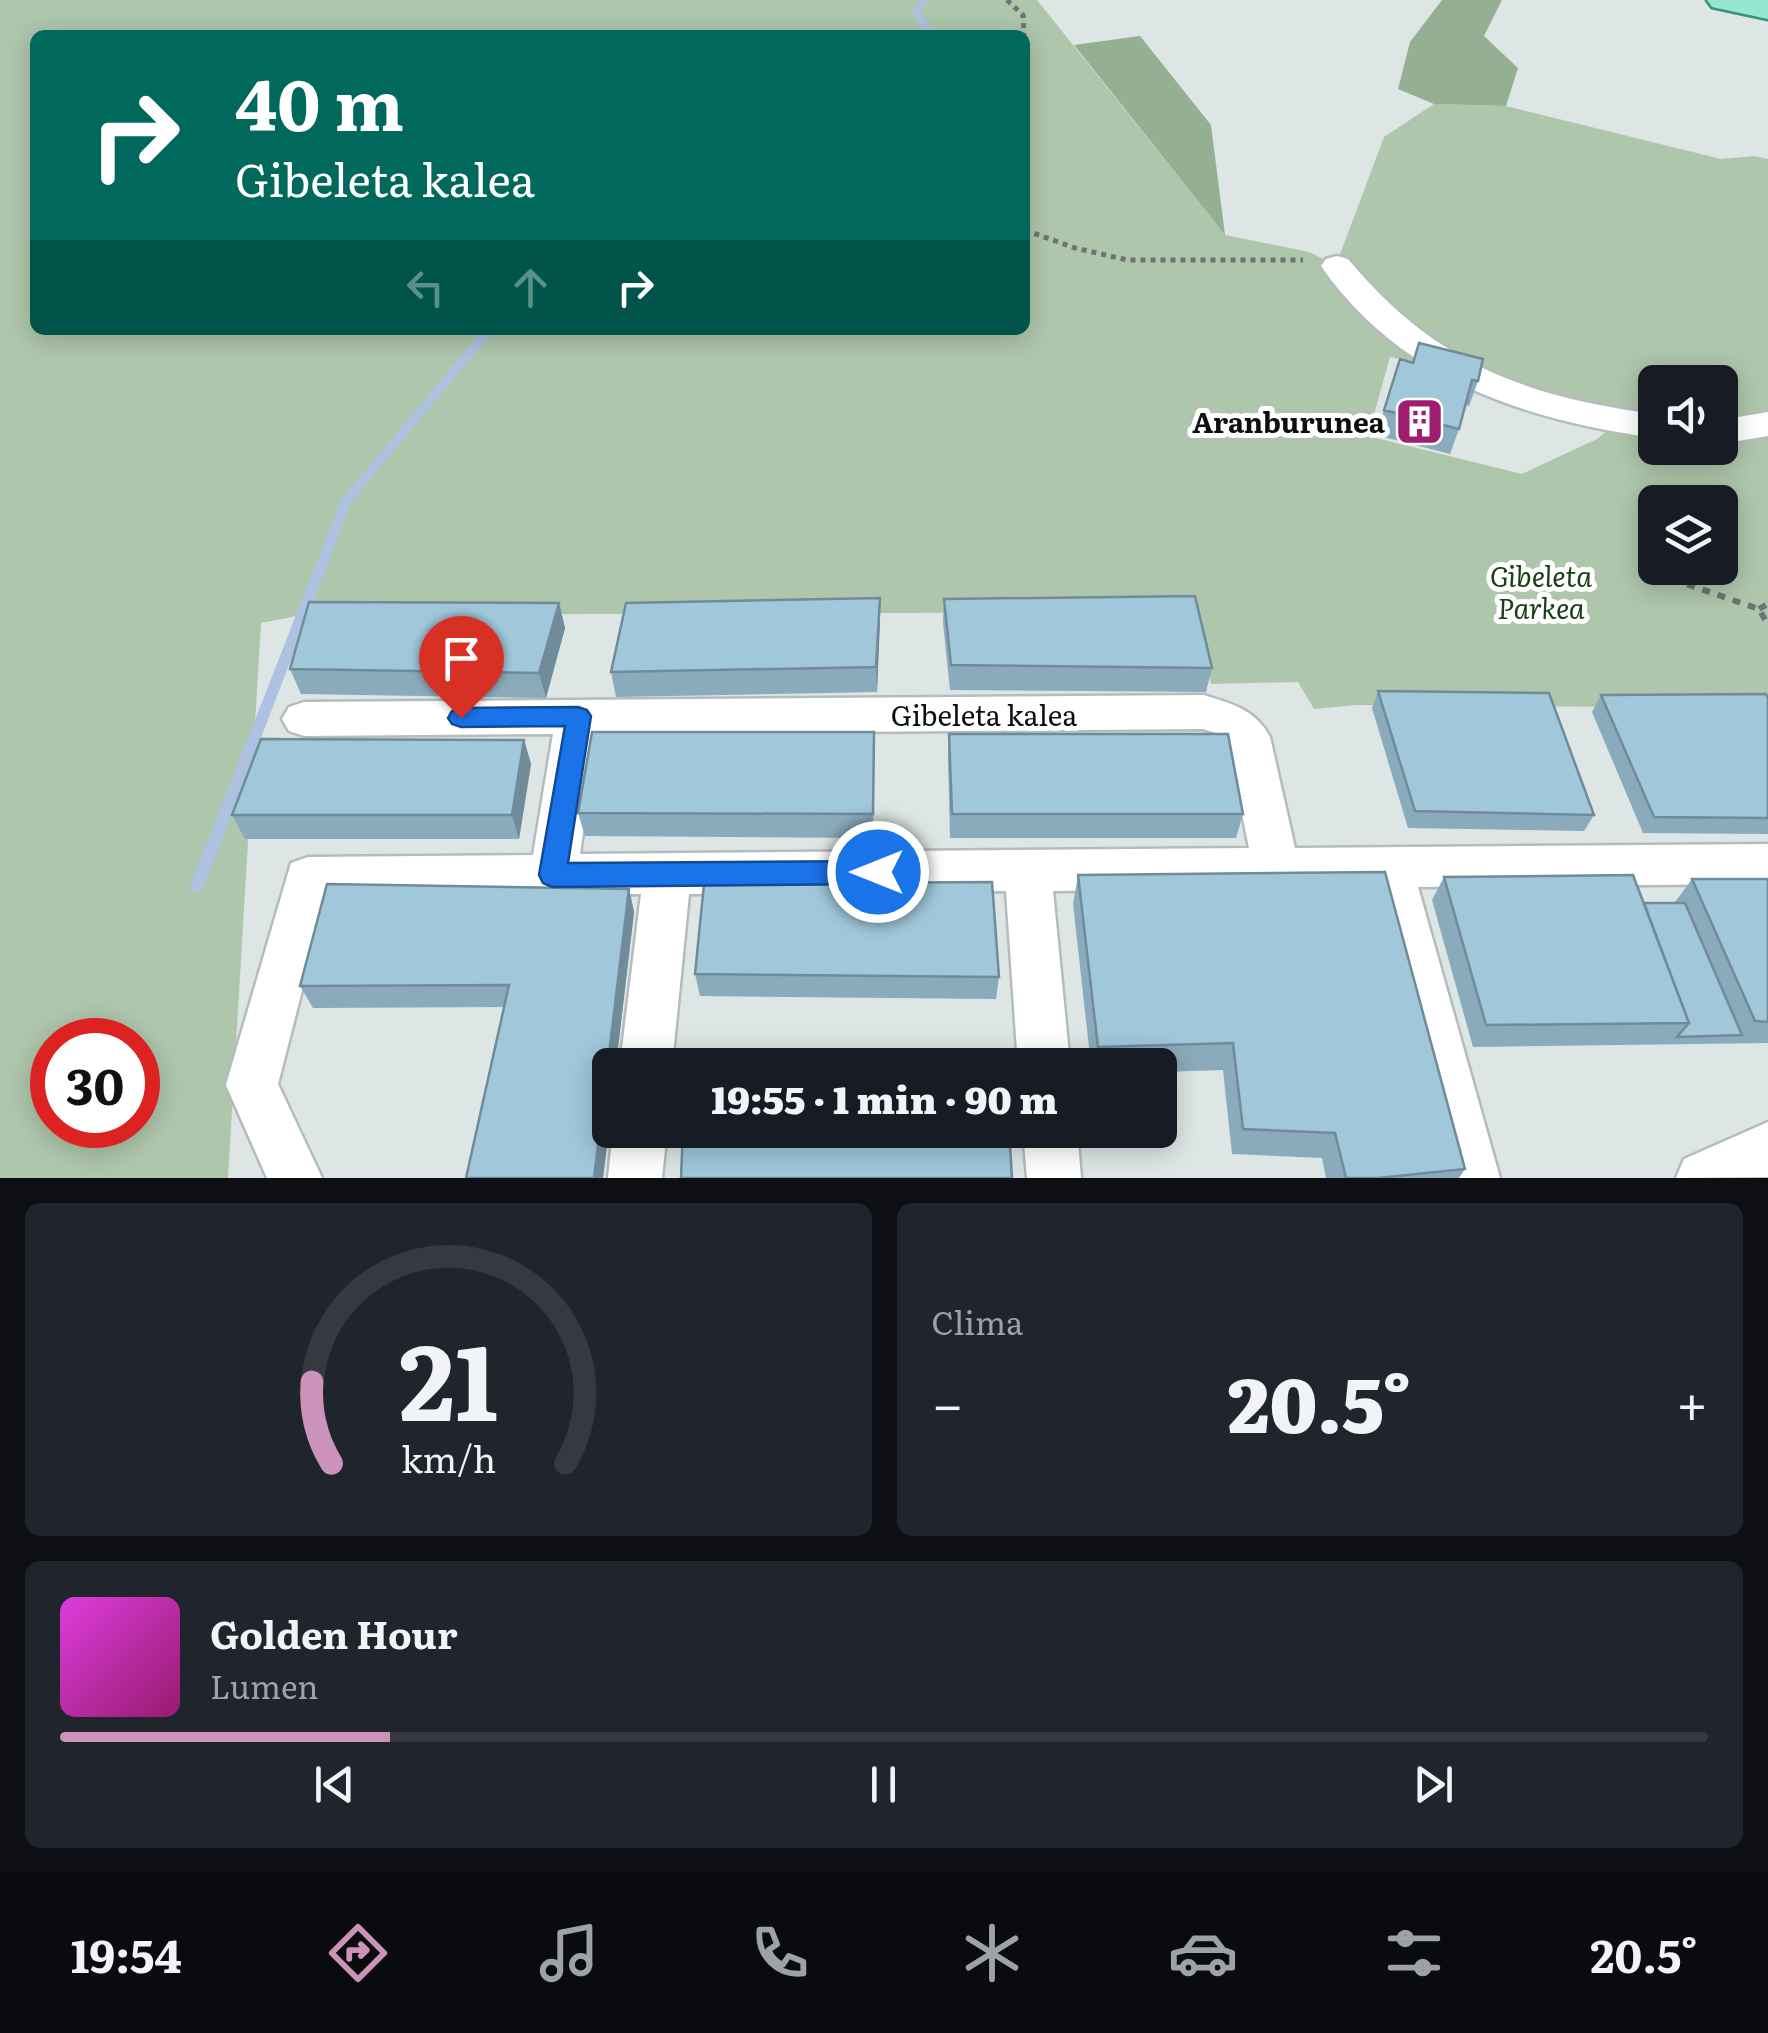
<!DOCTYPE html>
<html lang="es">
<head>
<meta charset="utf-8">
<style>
  :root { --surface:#171b24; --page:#20242c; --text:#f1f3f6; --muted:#9ea1a6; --line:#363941; --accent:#cc93ba }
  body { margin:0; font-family:Literata,serif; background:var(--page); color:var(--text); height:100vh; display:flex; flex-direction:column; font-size:38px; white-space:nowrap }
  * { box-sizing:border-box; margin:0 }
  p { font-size:32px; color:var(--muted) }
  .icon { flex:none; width:55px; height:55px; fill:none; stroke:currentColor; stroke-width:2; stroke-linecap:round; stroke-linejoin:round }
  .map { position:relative; height:1178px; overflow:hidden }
  .side { display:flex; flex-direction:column; gap:25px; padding:25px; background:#0d0f14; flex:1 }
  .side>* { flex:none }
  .banner { position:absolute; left:30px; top:30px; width:1000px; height:305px; border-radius:15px; box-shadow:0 5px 25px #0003; background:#00695c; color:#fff; overflow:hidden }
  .controls { position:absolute; left:1638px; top:365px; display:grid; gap:20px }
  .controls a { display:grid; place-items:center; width:100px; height:100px; border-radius:15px; background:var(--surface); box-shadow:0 5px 25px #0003; font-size:50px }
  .speed { position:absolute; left:30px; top:1018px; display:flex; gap:20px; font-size:50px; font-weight:700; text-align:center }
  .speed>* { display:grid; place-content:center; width:130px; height:130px; border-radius:50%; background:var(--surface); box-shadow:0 5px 25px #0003; line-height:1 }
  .speed .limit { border:15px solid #d22; background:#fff; color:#111 }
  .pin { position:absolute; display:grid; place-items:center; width:85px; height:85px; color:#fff; margin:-102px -42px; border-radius:50% 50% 50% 0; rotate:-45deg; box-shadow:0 0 10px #0007 }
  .pin .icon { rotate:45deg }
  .me { position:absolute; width:110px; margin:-55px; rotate:270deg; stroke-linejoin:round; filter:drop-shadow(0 0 8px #0008) }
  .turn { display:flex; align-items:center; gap:35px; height:210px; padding:0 40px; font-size:45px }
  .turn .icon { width:130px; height:130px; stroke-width:2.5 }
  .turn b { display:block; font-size:70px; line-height:85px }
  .lanes { display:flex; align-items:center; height:95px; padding:0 40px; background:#0003; justify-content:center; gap:50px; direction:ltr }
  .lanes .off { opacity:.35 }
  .big { font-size:75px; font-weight:800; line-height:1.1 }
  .side .card { flex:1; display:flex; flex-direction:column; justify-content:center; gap:15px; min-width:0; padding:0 35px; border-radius:15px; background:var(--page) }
  .side .dial { align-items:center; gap:0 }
  .dial svg { height:260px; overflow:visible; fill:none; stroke:var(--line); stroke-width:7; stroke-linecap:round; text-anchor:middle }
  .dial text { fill:var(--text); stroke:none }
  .song { display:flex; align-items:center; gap:30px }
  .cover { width:120px; height:120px; border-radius:15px; background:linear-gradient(135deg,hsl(300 70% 55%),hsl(320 70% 35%)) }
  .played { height:10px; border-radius:5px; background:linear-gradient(90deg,var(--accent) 20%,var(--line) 20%) }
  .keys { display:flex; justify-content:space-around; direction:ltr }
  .heat { display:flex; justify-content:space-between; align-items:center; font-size:55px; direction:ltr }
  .side .tiles { flex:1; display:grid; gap:25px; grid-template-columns:1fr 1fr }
  .card:last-child { grid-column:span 2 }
  .trip { position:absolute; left:592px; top:1048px; width:585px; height:100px; border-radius:15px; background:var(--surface); box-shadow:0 5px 25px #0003; font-weight:800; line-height:100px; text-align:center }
  .dock { display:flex; height:160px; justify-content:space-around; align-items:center; background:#090b0e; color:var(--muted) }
  .dock .icon { width:70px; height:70px }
  .dock .current { color:var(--accent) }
  .dock b { font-size:45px; color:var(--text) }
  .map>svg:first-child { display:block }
  .green { fill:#aec6ab; fill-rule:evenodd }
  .forest { fill:#95af92 }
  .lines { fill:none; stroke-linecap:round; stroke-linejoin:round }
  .stream { fill:#adc1e1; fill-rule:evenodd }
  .street-casing { stroke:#b4bcbc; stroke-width:5 }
  .primary-casing { stroke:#389178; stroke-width:5 }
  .path-far1 { stroke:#6e7373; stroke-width:5; stroke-dasharray:5 5; stroke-linecap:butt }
  .path { stroke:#6e7373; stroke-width:6; stroke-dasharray:8 8; stroke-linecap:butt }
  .street { fill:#fff; fill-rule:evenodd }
  .primary { fill:#95e7d0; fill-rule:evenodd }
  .wall { fill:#8aabbb }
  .shaded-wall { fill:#708b99 }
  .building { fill:#a0c7da; stroke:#708b99; stroke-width:2.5 }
  .route { fill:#1a73e8; stroke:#114b97; stroke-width:2.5 }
  .labels { text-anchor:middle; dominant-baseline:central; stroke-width:10; stroke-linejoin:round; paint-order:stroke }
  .poi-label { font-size:28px; font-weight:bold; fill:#0d0f0f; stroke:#fff; text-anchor:end }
  .park-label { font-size:28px; font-style:italic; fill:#1b4017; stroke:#fff }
  .street-label { font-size:28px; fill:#0d0f0f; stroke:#fff }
</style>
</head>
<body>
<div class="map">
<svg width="1768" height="1178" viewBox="0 0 1768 1178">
  <rect width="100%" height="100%" fill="#dde5e5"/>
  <path class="green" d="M0,0H1037L1225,235L1309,252L1336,265L1384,137L1434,104L1506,106L1721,159L1754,156L1768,159V708L1356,705L1314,709L1298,682L1211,684L1195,612L302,615L261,623L228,1178H0ZM35,35H1025V330H35ZM1390,357L1460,370L1618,422L1597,439L1522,474L1368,436ZM1655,382H1720V448H1655ZM1655,502H1720V568H1655ZM52,1040H138V1125H52Z"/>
  <path class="forest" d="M1442,0H1502L1484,36L1518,68L1506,106L1434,104L1398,89L1410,42Z
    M1140,36L1211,125L1225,235L1074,45Z"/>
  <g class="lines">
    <path class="stream" d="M921,0H929L920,11L935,35H927L912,11Z
      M483,330H494L352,501L204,886L202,891L197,892L192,891L190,886L341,500Z"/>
    <defs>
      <path id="street" d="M1337,256L1348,259C1435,363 1523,396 1655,414V438C1525,420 1399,379 1321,266L1326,259Z
        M1768,412V436L1720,444V420Z
        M1204,695C1232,704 1255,709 1270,737L1295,848L1768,844V884L1418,887L1500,1178H1446L1371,888L1053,891L1070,1065H1018L1006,891L689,894L672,1065H620L641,894L326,897L278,1084L322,1178H267L226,1085L291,863L308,857L533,855L553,734L304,736L289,731L282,719L289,707L304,702ZM1203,729L1216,733L1228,745L1249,848L580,854L597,734Z
        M1768,1122V1177L1676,1178L1684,1159Z
        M613,1130H667L662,1178H608Z
        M1023,1130H1077L1081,1178H1027Z"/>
      <path id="primary" d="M1707,0H1768V19L1712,7Z"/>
    </defs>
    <use href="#street" class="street-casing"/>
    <use href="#primary" class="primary-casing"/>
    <path class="path-far1" d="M1007,0L1023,15L1024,35
      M1025,230L1075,248L1127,260H1303"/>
    <path class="path" d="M1657,574L1759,609L1768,625
      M1759,609L1768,604"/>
    <use href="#street" class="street"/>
    <use href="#primary" class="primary"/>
  </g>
  <path class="wall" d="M1400,359L1478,381L1469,406L1465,405L1459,429L1450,454L1376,435Z
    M880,598L877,692L616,697L611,672Z
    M944,599L1212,668L1206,692L950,690L943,623Z
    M559,603L565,628L546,698L301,694L290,669Z
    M1378,691L1594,815L1584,831L1408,828L1372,708Z
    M1601,695L1768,698V834L1643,833L1592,712Z
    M874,732L873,838L585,836L578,813Z
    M949,734L1243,814L1236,838H950L948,759Z
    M524,740L531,764L519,839H245L232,815Z
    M1078,875L1465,1169L1459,1178H1326L1322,1158L1232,1154L1223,1070L1160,1072V1065H1091L1073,904Z
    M1444,877L1644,903L1675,902L1692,879H1768V1043L1473,1047L1432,900Z
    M629,889L634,912L616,1065H610V1120L603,1178L504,1007L313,1008L300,986Z
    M695,974L999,977L996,999L700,996Z"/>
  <path class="shaded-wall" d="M880,598V623L877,692L876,667Z
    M559,603L565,628L546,698L539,673Z
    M524,740L531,764L519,839L512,815Z
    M629,889L634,912L616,1065H610V1120L603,1178H594Z"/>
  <path class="building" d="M1419,343L1483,359L1478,381L1472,380L1459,429L1384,410L1400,359L1413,363Z
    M1195,596L1212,668L951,665L944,599Z
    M880,598L876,667L611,672L626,603Z
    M309,602L559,603L539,673L290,669Z
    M1378,691L1549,693L1594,815L1415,811Z
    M1766,694L1768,698V818L1654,817L1601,695Z
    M592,732H874L873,814L578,813Z
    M949,734H1228L1243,814H952Z
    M261,739L524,740L512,815H232Z
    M1385,872L1465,1169L1378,1178H1346L1335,1133L1243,1129L1233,1043L1098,1047L1078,875Z
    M1633,875L1689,1023L1486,1025L1444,877Z
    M1692,879H1768V1022L1755,1021Z
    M992,882L999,977L695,974L704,884Z
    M327,884L629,889L594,1178H466L509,985L300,986Z
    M1644,903H1685L1742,1035L1677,1037L1689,1023Z
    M683,1130H1009L1012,1178H681Z"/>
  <path class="route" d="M578,707L587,710L591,716L568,863L878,861L887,864L891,872L887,880L878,884L552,887L543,883L539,875L565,726L461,727L452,724L448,718L452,711L461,708Z"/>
  <defs>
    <symbol id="building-square" viewBox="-11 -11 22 22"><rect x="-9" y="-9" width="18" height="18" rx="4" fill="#9e1d70" stroke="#fff"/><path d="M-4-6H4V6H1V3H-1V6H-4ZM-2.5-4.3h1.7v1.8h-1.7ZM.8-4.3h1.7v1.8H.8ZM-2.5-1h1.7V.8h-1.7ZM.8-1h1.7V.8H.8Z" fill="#fff"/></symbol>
  </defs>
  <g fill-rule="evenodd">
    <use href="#building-square" x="1392" y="394" width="55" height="55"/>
  </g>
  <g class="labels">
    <g class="poi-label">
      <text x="1385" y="421">Aranburunea</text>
    </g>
    <g class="park-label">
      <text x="1541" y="575">Gibeleta<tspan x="1541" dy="32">Parkea</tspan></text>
    </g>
    <g class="street-label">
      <text x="984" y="714">Gibeleta kalea</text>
    </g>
  </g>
</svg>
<div class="controls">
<a><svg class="icon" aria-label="sound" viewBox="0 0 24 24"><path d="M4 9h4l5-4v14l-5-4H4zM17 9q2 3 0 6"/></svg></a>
<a><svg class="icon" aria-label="layers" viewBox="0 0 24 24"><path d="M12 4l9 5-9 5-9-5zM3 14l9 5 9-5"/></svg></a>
</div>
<div class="speed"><div class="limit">30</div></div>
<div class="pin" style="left:461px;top:718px;background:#d93025"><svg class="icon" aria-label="arrive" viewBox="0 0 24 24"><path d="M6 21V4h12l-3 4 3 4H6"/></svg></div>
<svg class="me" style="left:878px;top:872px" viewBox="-20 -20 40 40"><circle r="17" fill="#1a73e8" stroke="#fff" stroke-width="3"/><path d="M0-11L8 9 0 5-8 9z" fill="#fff"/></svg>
<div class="trip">19:55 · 1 min · 90 m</div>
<div class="banner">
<div class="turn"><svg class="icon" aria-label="right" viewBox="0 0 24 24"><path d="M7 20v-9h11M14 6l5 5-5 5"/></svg><div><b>40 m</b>Gibeleta kalea</div></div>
<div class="lanes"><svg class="icon off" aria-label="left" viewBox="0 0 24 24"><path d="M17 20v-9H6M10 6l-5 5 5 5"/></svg><svg class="icon off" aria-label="ahead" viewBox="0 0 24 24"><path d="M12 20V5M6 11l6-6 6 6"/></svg><svg class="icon" aria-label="right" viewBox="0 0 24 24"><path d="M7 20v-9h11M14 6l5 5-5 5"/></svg></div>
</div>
</div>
<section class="side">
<div class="tiles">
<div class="card dial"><svg viewBox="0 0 100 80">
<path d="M14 69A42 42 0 1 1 86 69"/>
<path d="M14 69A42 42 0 0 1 8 44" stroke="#cc93ba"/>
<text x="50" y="56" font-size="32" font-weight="700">21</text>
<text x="50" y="72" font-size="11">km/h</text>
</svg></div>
<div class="card"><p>Clima</p>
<div class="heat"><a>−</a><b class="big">20.5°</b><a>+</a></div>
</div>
<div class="card">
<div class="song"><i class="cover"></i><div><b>Golden Hour</b><p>Lumen</p></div></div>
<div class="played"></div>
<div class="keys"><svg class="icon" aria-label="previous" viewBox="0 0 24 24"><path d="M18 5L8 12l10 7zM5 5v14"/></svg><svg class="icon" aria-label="pause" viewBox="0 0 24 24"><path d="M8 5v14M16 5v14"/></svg><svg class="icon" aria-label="next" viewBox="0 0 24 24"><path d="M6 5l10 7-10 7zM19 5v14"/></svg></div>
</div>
</div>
</section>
<nav class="dock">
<b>19:54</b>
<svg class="icon current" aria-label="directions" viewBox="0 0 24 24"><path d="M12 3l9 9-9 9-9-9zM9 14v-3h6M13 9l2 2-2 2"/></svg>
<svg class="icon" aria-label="music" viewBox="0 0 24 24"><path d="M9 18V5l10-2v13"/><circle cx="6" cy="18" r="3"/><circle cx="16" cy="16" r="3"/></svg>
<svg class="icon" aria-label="phone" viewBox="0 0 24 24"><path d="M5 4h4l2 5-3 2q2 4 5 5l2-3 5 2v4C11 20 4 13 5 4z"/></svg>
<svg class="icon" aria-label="climate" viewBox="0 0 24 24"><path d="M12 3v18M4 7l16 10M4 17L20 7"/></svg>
<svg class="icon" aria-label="car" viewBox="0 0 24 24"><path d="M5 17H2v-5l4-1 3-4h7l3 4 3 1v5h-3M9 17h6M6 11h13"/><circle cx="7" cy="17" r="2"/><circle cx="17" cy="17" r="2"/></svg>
<svg class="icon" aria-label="filters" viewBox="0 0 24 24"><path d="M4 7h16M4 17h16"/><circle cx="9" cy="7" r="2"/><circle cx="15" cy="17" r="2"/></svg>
<b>20.5°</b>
</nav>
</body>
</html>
